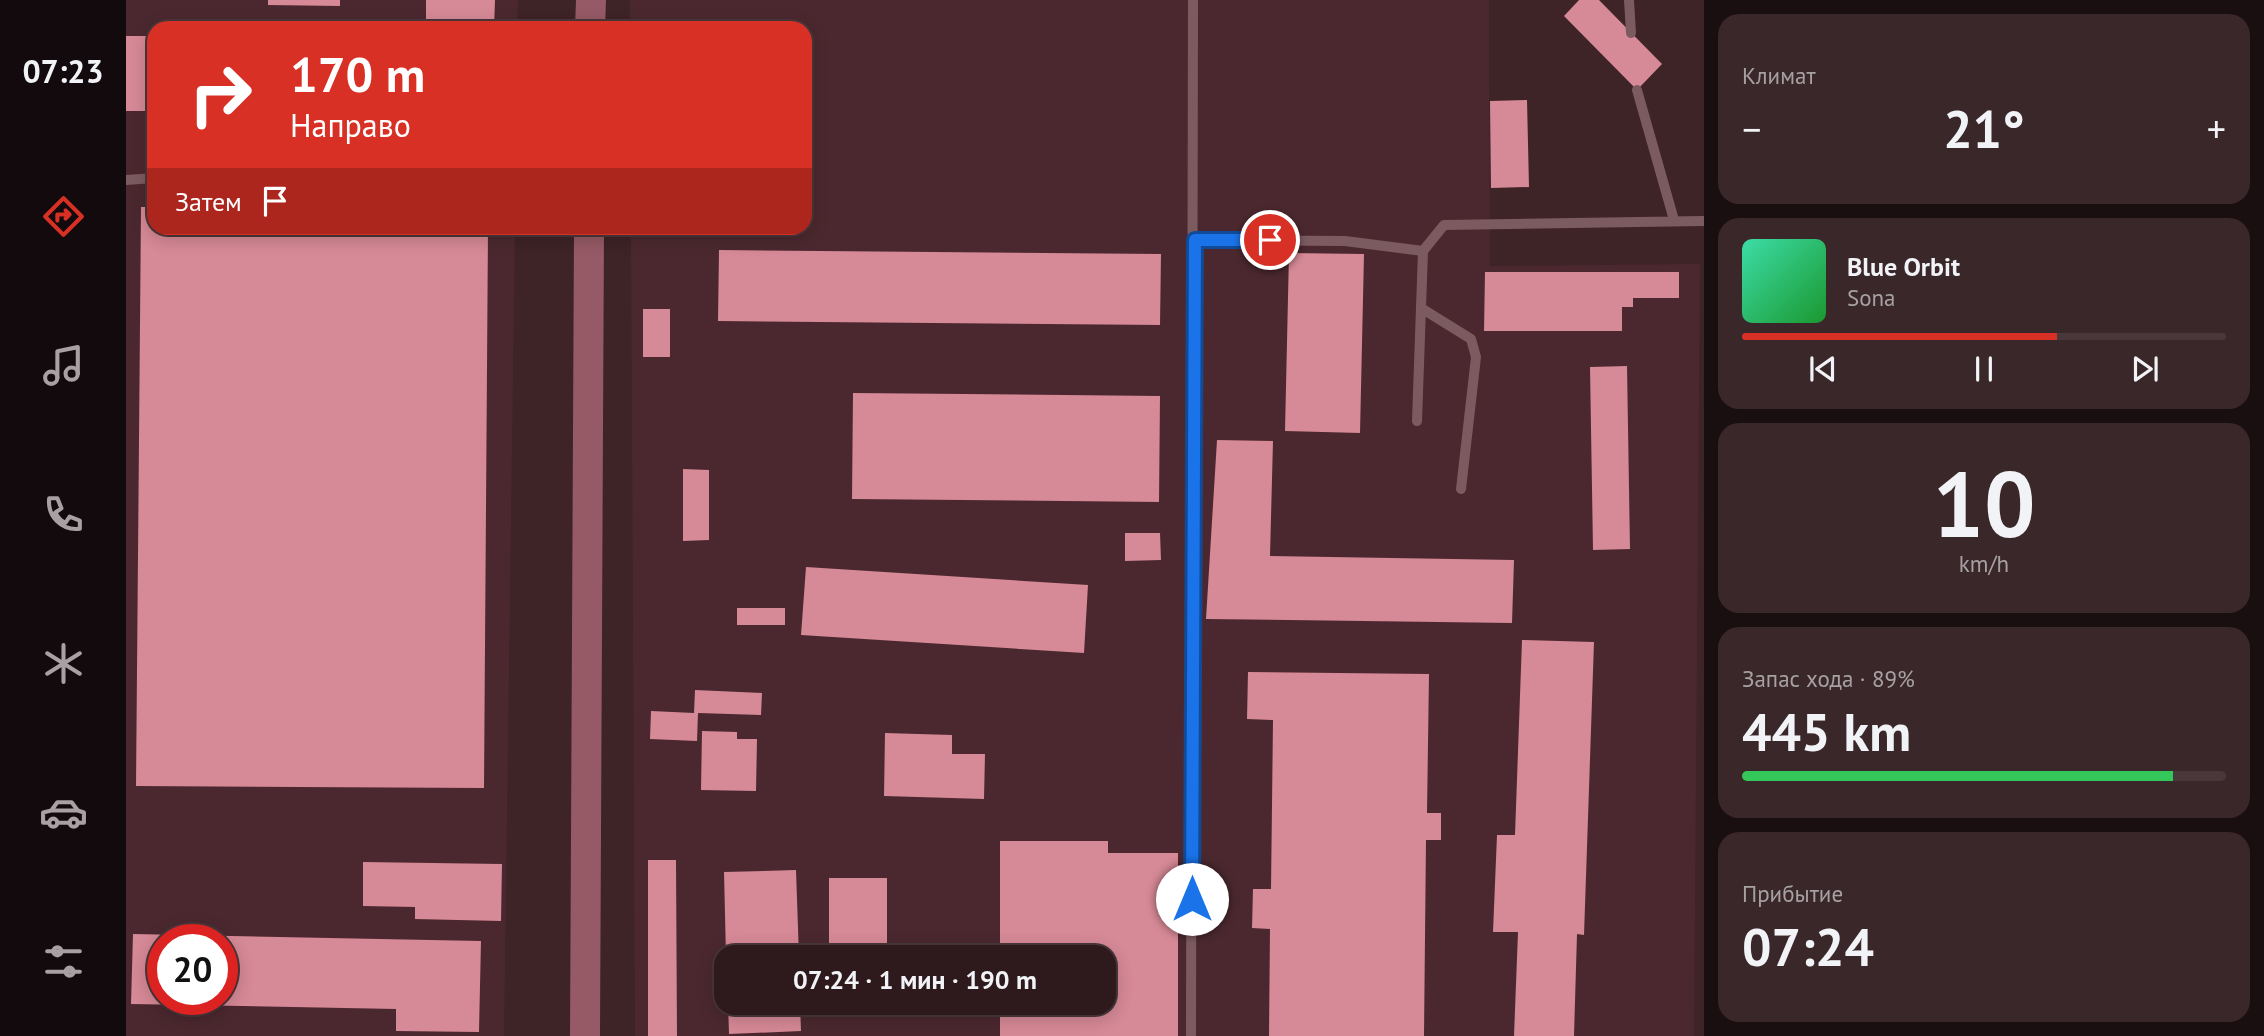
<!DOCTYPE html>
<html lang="ru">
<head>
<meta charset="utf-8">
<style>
  :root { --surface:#2e1a1d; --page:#3a272a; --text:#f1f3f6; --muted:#a7a1a4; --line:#49383b; --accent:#d93025 }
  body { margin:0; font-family:"PT Sans",sans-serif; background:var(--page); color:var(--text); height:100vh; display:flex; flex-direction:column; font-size:26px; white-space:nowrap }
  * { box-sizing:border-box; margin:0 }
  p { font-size:23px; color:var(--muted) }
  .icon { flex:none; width:38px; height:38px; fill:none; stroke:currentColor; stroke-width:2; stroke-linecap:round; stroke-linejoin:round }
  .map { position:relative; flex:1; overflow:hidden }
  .side { display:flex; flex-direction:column; gap:14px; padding:14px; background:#190e10; width:560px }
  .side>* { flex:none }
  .hud { position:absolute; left:21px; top:21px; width:665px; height:214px; border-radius:21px; box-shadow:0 4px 18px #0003,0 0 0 2px var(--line); background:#d93025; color:#fff; overflow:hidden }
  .speed { position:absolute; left:21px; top:924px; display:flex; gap:14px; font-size:35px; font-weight:700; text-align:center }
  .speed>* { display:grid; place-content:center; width:91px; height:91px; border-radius:50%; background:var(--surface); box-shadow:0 4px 18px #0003,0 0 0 2px var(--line); line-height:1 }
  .speed .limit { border:10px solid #d22; background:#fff; color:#111 }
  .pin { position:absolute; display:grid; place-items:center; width:60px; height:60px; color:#fff; margin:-30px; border:4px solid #fff; border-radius:50%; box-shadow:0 2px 7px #0007 }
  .me { position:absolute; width:77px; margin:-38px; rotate:0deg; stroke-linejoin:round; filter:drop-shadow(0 0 5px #0008) }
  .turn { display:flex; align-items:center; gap:24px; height:147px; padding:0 28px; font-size:32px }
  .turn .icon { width:91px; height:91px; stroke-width:2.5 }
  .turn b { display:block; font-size:49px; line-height:60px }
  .then { display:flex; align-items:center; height:66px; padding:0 28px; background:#0003; gap:14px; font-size:26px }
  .big { font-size:52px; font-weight:700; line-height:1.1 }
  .side .widget { flex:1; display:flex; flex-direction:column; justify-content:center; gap:10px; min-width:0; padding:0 24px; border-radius:21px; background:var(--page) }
  .side .dial { align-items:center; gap:0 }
  .dial b { font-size:91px; line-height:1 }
  .song { display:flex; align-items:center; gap:21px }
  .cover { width:84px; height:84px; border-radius:10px; background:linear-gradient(135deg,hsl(160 70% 55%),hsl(130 70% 35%)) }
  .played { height:7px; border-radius:4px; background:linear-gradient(90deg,var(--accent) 65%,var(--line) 65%) }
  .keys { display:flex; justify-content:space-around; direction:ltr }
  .heat { display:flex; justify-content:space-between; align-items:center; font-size:38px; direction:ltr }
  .charge { height:10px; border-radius:5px; background:linear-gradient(90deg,#34c759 89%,var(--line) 0) }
  .trip { position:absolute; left:588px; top:945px; width:402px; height:70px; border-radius:21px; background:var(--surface); box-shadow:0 4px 18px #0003,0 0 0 2px var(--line); font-weight:700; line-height:70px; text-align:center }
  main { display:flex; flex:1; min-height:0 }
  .tab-bar { display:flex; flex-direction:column; width:126px; justify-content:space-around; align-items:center; background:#120a0c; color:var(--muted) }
  .tab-bar .icon { width:49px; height:49px }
  .tab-bar .selected { color:var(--accent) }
  .tab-bar b { font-size:32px; color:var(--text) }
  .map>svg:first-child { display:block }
  .built { fill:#4b282f; fill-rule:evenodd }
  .building { fill:#d68996; fill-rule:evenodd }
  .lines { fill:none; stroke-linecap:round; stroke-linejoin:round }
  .lane { stroke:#7c5b60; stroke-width:10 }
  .secondary { stroke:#955a65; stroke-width:30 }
  .route-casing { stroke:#114b97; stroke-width:18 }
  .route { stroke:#1a73e8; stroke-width:12 }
</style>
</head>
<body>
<main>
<nav class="tab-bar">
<b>07:23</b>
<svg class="icon selected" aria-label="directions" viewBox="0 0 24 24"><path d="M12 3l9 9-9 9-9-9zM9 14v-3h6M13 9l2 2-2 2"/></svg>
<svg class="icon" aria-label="music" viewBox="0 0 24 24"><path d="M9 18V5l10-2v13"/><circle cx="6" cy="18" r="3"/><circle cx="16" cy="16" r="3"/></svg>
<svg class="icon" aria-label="phone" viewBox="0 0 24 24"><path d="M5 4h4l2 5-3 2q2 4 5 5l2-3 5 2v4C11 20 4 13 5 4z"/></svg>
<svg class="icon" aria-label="climate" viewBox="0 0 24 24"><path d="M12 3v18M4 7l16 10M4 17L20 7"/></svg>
<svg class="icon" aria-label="car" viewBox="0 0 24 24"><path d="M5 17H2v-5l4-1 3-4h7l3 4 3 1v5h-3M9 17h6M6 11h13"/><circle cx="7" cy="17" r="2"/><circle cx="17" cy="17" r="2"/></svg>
<svg class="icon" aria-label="filters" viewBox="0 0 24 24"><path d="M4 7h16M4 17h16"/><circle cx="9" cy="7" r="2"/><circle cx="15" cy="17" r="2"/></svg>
</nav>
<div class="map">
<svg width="1578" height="1036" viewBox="0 0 1578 1036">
  <rect width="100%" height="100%" fill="#3e2327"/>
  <path class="built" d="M0,0H392L391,28H28V228H389L378,1036H0ZM37,940H96V999H37Z
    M504,0H1363L1364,266L1574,264L1568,1036H509L505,228H679V28H504ZM600,957H978V1003H600Z"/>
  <path class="building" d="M142,0H214V6L142,5Z
    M300,0H369L368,28H300Z
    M1453,0H1473L1536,64L1511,90L1438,16Z
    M33,23L166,24V28H33Z
    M0,36H28V111H0Z
    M1401,100L1403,187L1365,188L1364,101Z
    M15,207H28V228H362L358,788L10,786Z
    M593,250L1035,254L1034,325L592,321Z
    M1163,253L1238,254L1234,433L1159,431Z
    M1359,272H1553V298H1507V307H1496V331H1358Z
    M517,309H544V357H517Z
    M1501,366L1504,549L1467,550L1464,367Z
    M727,393L1034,396L1033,502L726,499Z
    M1091,440L1147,441L1144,556L1388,560L1386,623L1080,619Z
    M557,469L583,470V540L557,541Z
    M999,533H1034L1035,560L999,561Z
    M680,567L962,585L958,653L675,635Z
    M611,608H659V625H611Z
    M1396,640L1468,642L1458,935L1451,934L1448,1036H1388L1392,932H1367L1371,835H1389Z
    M1122,672L1303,674L1301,813H1315V840H1300L1298,1036H1143L1144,929L1126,928L1127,889H1145L1147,720L1121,719Z
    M569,690L636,693L635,715L572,713L571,741L524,739L525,711L568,713Z
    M576,731L611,732V739H631L630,791L575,790Z
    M759,733L826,735V754H859L858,799L758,796Z
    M874,841H982V853H1052V1036H874V1003H978V957H874Z
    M522,860H550L551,1036H522Z
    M237,862L376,864L375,921L289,919V907L237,906Z
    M670,870L673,957H600L598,872Z
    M703,878H761V957H703Z
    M7,934L355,941L353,1032L270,1031V1009L5,1004ZM37,940H96V999H37Z
    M602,1003H674L675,1031L603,1034Z"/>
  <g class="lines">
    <path class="lane" d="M1503,0L1505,33
      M1511,90L1548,220
      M0,180L28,178
      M1069,240L1219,241L1297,251L1318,225L1578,221
      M1295,308L1345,339L1350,357L1335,489
      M1291,421L1297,251
      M1065,1036L1067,0"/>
    <path class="secondary" d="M464,28L465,0
      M459,1036L463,228"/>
  </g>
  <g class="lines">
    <defs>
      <path id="route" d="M1066,899L1069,240H1144"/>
    </defs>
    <use href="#route" class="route-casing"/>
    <use href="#route" class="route"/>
  </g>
</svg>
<div class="speed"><div class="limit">20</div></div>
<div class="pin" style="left:1144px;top:240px;background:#d93025"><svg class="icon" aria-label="arrive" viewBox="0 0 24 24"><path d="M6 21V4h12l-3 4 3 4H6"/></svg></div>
<svg class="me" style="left:1066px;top:899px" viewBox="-20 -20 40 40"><circle r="19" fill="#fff"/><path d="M0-13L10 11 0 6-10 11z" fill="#1a73e8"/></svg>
<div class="trip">07:24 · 1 мин · 190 m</div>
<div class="hud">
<div class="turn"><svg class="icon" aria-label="right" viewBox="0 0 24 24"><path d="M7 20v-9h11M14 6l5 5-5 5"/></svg><div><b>170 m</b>Направо</div></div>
<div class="then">Затем<svg class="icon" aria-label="arrive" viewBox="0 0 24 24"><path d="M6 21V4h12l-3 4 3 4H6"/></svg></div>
</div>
</div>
<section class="side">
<div class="widget"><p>Климат</p>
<div class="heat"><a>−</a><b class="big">21°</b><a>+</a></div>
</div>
<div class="widget">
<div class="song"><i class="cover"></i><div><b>Blue Orbit</b><p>Sona</p></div></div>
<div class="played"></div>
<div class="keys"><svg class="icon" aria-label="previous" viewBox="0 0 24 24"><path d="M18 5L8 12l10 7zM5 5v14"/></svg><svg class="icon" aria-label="pause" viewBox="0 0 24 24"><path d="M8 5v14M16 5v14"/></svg><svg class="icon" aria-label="next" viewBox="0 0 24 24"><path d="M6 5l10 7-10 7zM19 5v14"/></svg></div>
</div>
<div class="widget dial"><b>10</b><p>km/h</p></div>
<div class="widget"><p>Запас хода · 89%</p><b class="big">445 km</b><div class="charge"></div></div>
<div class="widget"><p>Прибытие</p><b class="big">07:24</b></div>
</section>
</main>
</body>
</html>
